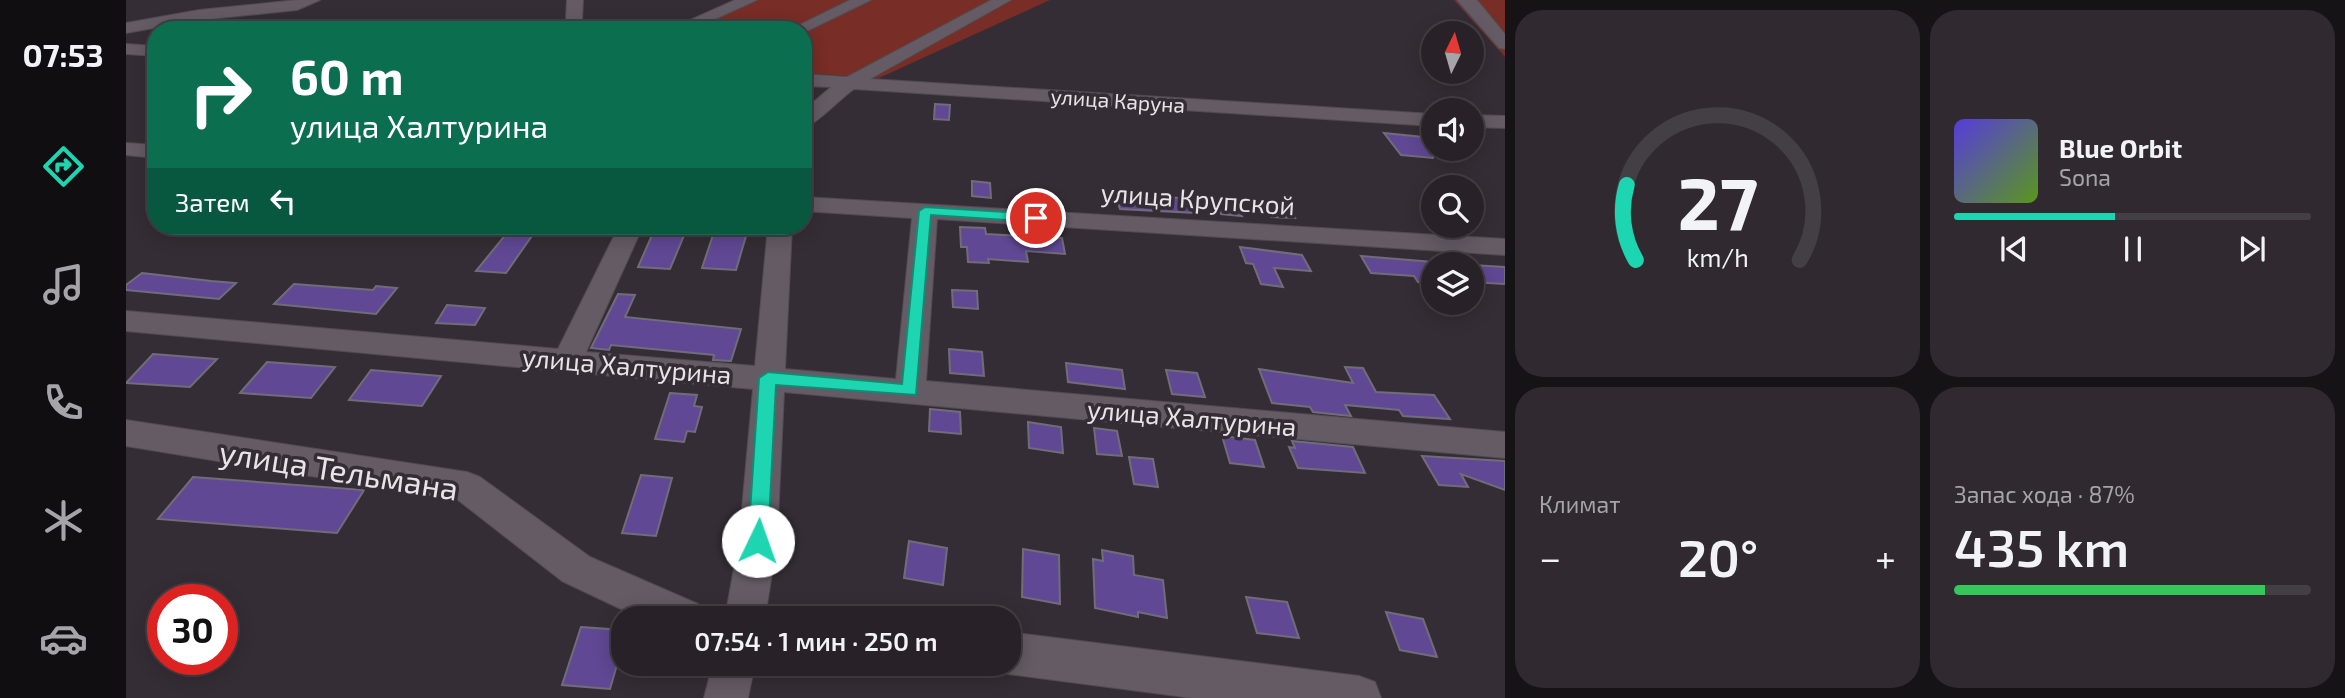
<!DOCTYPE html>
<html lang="ru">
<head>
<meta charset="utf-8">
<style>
  :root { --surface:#282228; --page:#302a30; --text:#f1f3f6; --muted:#a5a4a8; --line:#443f45; --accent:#1dd5b1 }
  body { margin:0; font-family:"Exo 2",sans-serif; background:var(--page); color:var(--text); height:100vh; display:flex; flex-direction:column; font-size:26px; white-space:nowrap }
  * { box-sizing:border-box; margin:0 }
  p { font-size:23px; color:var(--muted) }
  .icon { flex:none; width:38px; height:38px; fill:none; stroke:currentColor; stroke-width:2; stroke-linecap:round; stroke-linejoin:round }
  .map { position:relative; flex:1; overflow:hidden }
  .sheet { display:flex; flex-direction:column; gap:10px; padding:10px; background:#161316; width:840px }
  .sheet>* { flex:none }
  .guide { position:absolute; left:21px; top:21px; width:665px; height:214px; border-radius:28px; box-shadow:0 4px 18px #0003,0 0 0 2px var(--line); background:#0b6e4f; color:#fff; overflow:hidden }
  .needle { width:46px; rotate:5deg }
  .fabs { position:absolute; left:1295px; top:21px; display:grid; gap:14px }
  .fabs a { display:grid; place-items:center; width:63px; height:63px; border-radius:50%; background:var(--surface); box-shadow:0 4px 18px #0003,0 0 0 2px var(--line); font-size:35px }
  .speed { position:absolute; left:21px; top:584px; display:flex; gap:14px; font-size:35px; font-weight:700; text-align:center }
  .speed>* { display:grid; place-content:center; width:91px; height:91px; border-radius:50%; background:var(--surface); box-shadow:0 4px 18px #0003,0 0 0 2px var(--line); line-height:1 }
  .speed .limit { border:10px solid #d22; background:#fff; color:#111 }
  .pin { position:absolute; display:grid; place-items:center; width:60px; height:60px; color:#fff; margin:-30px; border:4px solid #fff; border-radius:50%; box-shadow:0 2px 7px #0007 }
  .me { position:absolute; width:77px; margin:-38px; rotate:3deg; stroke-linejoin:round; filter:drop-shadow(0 0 5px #0008) }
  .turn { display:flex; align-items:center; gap:24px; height:147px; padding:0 28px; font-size:32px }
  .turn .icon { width:91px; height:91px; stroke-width:2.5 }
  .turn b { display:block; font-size:49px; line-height:60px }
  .then { display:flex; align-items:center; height:66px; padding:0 28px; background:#0003; gap:14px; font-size:26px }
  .big { font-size:52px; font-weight:600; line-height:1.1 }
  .sheet .card { flex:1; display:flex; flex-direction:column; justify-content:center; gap:10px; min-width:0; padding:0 24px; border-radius:28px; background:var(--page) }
  .sheet .dial { align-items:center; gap:0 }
  .dial svg { height:182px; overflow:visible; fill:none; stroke:var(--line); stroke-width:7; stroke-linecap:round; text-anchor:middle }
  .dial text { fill:var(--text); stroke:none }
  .song { display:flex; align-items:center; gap:21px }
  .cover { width:84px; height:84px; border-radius:10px; background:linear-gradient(135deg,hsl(250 70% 55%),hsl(90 70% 35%)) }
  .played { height:7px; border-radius:4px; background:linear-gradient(90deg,var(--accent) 45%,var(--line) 45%) }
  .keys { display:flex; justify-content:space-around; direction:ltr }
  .heat { display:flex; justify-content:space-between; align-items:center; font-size:38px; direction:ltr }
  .charge { height:10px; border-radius:5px; background:linear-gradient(90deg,#34c759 87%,var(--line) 0) }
  .sheet .tiles { flex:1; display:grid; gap:10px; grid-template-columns:repeat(2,1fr) }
  .trip { position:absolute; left:485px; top:606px; width:410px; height:70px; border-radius:28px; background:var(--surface); box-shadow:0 4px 18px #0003,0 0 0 2px var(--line); font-weight:600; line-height:70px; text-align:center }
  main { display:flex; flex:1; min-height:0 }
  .menu { display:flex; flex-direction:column; width:126px; justify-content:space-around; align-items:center; background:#100e10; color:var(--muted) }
  .menu .icon { width:49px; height:49px }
  .menu .current { color:var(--accent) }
  .menu b { font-size:32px; color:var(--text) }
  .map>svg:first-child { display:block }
  .green { fill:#782d26 }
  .building { fill:#604894; stroke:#706d78; stroke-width:2 }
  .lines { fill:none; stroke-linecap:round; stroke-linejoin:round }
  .minor-casing { stroke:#514b51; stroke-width:2 }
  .minor { fill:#645b64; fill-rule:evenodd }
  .route { fill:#1dd5b1; stroke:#138a73; stroke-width:2 }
  .labels { text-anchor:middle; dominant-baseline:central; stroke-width:7; stroke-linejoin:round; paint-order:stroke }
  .far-street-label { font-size:21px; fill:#e8e3e8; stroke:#352d35 }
  .street-label { font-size:26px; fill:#e8e3e8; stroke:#352d35 }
  .near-street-label { font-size:32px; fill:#e8e3e8; stroke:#352d35 }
</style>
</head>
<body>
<main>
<nav class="menu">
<b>07:53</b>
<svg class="icon current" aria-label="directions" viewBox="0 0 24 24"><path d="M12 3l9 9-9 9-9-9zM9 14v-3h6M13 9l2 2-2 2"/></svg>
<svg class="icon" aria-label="music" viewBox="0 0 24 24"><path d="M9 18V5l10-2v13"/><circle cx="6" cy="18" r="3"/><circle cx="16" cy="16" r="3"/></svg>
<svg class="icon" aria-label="phone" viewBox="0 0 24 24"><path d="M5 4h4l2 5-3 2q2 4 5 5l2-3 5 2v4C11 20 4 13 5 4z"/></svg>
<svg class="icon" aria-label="climate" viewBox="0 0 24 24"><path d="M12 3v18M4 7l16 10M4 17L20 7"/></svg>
<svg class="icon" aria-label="car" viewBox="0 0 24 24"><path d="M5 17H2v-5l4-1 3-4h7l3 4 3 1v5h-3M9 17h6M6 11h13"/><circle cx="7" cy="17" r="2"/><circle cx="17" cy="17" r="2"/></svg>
</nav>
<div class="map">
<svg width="1379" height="698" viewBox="0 0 1379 698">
  <rect width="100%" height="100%" fill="#352d35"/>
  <path class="green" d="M612,0H924L753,78L677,73V30H540Z
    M1328,0H1379V57Z"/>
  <path class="building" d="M809,104L824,105L823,120L808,119Z
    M1258,133L1307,138V158L1275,155Z
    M846,181L864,183L865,198L846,196Z
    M989,194L1070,199L1069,213L994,209Z
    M1087,199L1109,200L1116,216L1095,214Z
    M1135,201L1159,202L1169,218L1145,217Z
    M530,226H562L544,269L512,267Z
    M590,226H623L610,270L576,268Z
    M834,227L859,228L860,234L936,238L939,254L900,251L902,262L862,259L863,263L842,262L841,247H835Z
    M385,228L410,230L380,273L350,271Z
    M1114,247L1176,255L1185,271L1148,268L1157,287L1135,284L1127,264L1120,263Z
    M1235,256L1307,262V284L1292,282L1288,276L1245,273Z
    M1346,265L1379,267V284L1346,282Z
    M16,273L85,281L110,283L93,299L0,290V285Z
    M168,284L247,290L250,286L271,288L250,314L148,304Z
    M826,290L851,291L852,309L827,307Z
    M492,294L509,295L499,317L615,329L605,361L587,360L588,355L485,345L483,350L465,348Z
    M321,305L359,308L349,325L310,323Z
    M823,349L856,352L858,376L824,373Z
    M27,354L91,359L64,387L0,383Z
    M141,362L209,367L185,398L114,393Z
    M940,363L996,370L999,389L942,382Z
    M1219,367L1237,368L1250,392L1308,395L1324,419L1277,416L1273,410L1219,405L1225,416L1187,412L1184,407L1146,403L1133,369L1227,383Z
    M245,370L315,376L296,406L223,400Z
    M1040,370L1071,373L1079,397L1046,394Z
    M544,393L571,395L568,406L576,407L569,432L561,431L558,442L529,439Z
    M804,409L834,412L835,434L803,431Z
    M902,422L935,427L937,453L903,448Z
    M968,428L991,431L996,456L971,454Z
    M1096,436L1129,440L1138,467L1104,463Z
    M1166,441L1227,447L1239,473L1172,468L1163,447L1169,448Z
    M1296,456L1379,461V490L1335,474L1342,487L1313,485Z
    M1003,457L1027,459L1032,487L1008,484Z
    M515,475L546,478L530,536L496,533Z
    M67,477L238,490L211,533L32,519Z
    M783,541L821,548L817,585L778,578Z
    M897,549L933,555L934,604L896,597Z
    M976,550L1007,556L1008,575L1037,580L1041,618L1012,612V617L969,608L967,559L977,561Z
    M1120,597L1161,602L1173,638L1131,633Z
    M1260,612L1297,619L1311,657L1274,650Z
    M455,627L497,630V644L484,689L436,685Z"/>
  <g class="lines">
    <defs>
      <path id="minor" d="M171,0H194L171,10L73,20L0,33V23L73,10Z
        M441,0H457L456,20L449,30H433L440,20Z
        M609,0H631L565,30H542Z
        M724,0H745L677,33V30H663Z
        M865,0H885L744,79L1307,114V126L728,89C715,98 688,126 677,129V111L705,87L677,86V74L721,77Z
        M1331,0H1351L1379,34V49L1373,48Z
        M0,44L30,46V56L0,54Z
        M1346,115L1379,116V128L1346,127Z
        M0,143L30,145V158L0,155Z
        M677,197L1379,239V255L811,219L800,381L1379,432V458L658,392L651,541L639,618H599L613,541L627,389L0,331V311L432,349L493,226H517L460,352L629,366L642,226H666L659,369L770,379L786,218L677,211Z
        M0,420L341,472L354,477L464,557L572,604L578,618H514L436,581L332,500L0,446Z
        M882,632L1233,676L1249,682L1255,698H1066L882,674L867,668L865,663H882Z
        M587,663H629L622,698H578Z"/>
    </defs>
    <use href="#minor" class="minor-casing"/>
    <use href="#minor" class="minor"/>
  </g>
  <path class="route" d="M799,207L910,214L916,218L910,222L805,215L790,395L650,385L642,541L639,548L632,550L625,548L622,541L633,378L642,372L776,384L793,211Z"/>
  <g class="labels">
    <g class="far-street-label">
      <text transform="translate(992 100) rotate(4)">улица Каруна</text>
    </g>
    <g class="street-label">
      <text transform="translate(1072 198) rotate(4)">улица Крупской</text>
      <text transform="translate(501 365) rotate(5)">улица Халтурина</text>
      <text transform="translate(1066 417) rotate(5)">улица Халтурина</text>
    </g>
    <g class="near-street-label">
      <text transform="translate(213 469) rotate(9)">улица Тельмана</text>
    </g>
  </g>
</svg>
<div class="fabs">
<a><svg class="needle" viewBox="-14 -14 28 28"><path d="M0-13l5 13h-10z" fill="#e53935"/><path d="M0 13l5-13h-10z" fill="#a5a4a8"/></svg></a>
<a><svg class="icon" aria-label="sound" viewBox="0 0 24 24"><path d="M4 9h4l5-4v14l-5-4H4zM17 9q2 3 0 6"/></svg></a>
<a><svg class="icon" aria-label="search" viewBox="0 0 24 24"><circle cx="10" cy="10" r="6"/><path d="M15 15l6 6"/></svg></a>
<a><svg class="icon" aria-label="layers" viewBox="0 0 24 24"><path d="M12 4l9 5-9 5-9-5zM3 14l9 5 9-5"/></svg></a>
</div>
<div class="speed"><div class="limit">30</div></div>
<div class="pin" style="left:910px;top:218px;background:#d93025"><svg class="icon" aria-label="arrive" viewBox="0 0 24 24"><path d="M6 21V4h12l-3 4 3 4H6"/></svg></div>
<svg class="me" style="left:632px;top:541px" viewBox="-20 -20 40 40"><circle r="19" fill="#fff"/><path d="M0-13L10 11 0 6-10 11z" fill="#1dd5b1"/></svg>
<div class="trip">07:54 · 1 мин · 250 m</div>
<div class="guide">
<div class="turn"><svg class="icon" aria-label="right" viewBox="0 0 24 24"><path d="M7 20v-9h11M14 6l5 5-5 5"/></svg><div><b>60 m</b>улица Халтурина</div></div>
<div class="then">Затем<svg class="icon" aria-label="left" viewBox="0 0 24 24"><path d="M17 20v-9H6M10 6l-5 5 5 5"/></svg></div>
</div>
</div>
<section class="sheet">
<div class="tiles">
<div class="card dial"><svg viewBox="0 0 100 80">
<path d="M14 69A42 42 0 1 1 86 69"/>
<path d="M14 69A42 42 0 0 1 10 36" stroke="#1dd5b1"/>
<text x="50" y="56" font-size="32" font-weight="700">27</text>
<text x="50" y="72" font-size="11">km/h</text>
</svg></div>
<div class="card">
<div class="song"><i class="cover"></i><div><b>Blue Orbit</b><p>Sona</p></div></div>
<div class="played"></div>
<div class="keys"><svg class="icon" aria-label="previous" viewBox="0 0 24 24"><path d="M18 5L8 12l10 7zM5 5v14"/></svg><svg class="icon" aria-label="pause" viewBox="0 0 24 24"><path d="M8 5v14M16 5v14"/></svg><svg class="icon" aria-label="next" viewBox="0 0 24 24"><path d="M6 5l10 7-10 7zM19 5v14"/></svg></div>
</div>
<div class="card"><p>Климат</p>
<div class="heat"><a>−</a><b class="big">20°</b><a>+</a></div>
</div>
<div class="card"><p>Запас хода · 87%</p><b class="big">435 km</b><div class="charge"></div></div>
</div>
</section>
</main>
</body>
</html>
